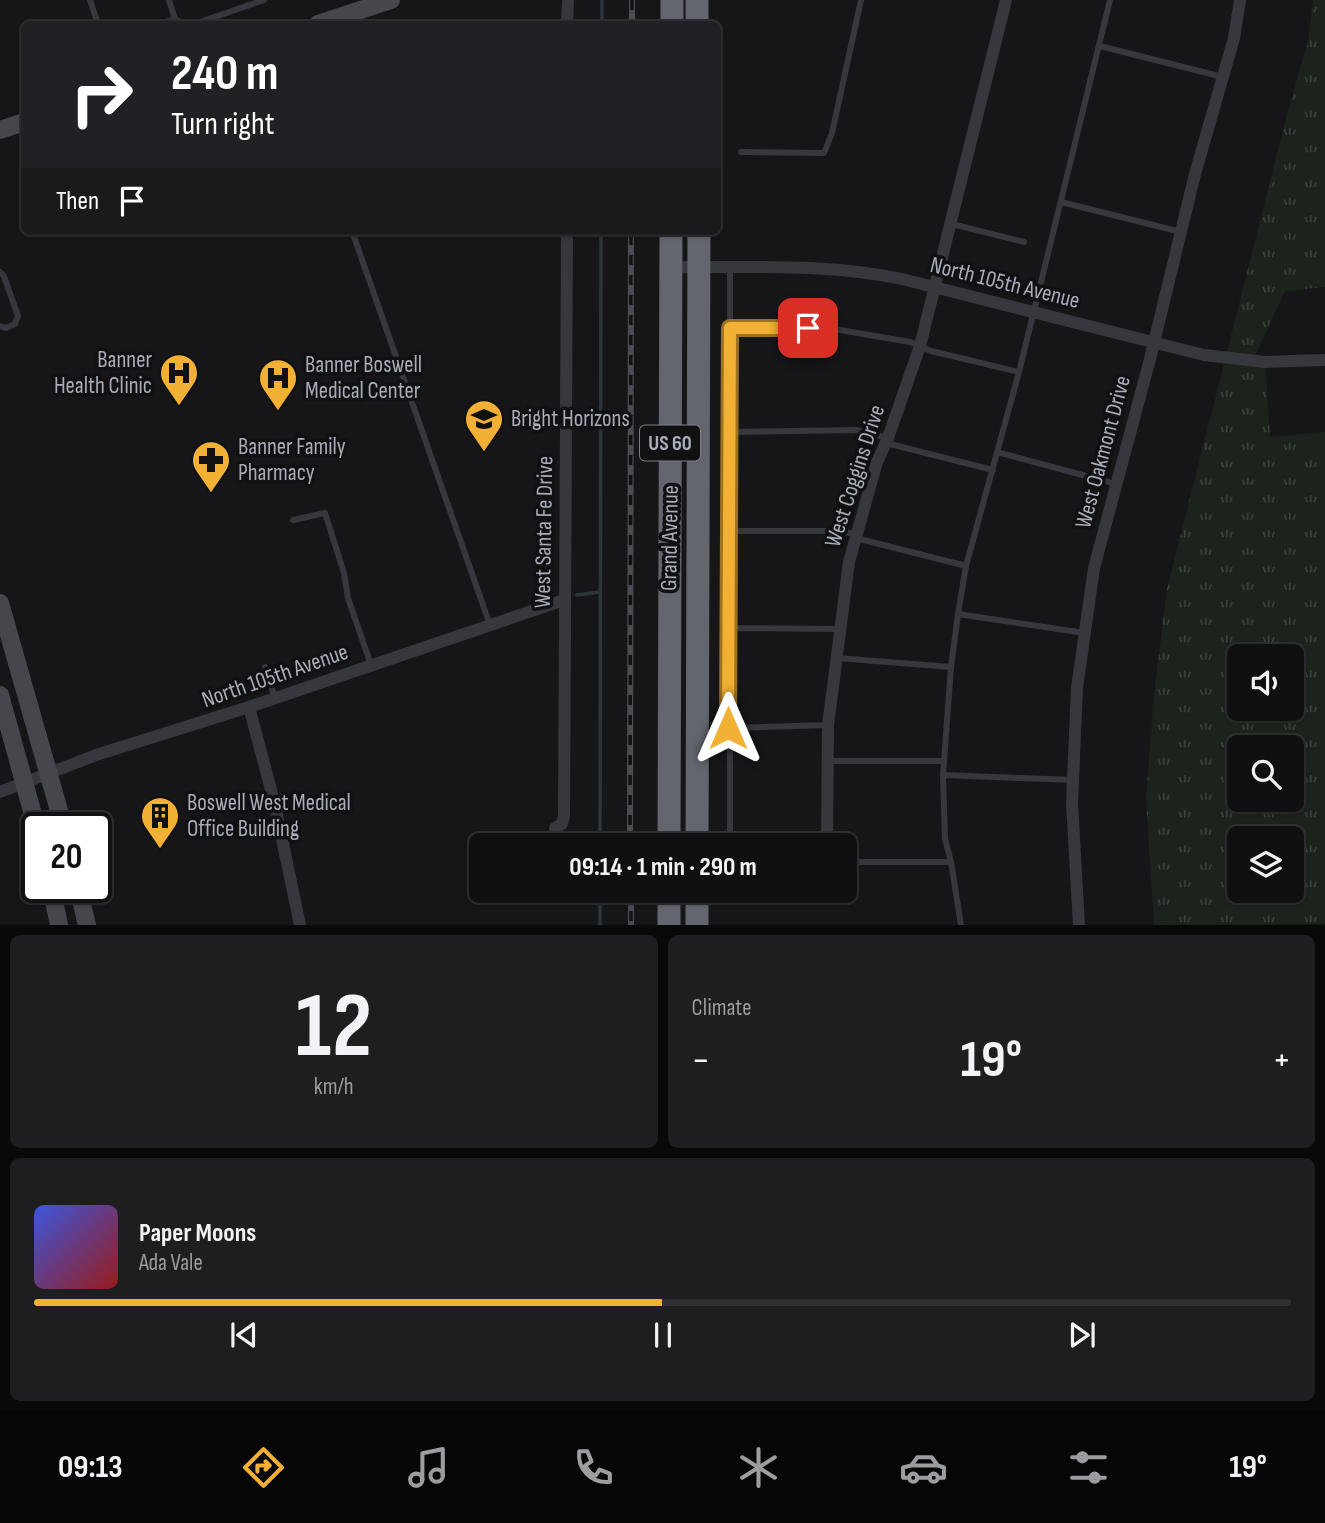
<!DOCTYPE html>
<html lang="en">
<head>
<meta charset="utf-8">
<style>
  :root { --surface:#101012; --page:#1e1e20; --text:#f1f3f6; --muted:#9c9d9f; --line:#303032; --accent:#f2b134 }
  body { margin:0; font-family:"Sofia Sans Condensed",sans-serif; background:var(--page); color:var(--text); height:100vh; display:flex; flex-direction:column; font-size:26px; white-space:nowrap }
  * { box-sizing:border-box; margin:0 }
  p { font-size:23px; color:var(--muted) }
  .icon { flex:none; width:38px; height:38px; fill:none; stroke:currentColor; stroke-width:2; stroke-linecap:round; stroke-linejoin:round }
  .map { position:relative; height:925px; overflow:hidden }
  .panel { display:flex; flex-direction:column; gap:10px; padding:10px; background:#09090a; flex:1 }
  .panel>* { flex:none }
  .hud { position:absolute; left:21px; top:21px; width:700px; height:214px; border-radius:10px; box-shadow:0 2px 5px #0004,0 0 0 2px var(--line); background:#202124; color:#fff; overflow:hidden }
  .tools { position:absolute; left:1227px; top:644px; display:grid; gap:14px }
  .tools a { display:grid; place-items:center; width:77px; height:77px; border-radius:10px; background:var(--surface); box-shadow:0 2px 5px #0004,0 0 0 2px var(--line); font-size:35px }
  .speed { position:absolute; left:21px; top:812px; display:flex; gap:14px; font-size:35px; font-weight:700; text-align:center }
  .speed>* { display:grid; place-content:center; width:91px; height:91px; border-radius:50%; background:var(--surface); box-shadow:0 2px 5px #0004,0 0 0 2px var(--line); line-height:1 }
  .speed .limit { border:4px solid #111; border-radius:10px; background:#fff; color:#111 }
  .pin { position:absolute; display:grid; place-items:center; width:60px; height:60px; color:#fff; margin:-30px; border-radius:14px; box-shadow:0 4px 10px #0006 }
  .me { position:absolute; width:77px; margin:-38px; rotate:0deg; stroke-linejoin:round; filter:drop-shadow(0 0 5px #0008) }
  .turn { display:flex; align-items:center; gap:24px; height:147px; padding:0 35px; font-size:32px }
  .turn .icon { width:91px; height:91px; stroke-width:2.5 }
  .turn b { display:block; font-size:49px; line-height:60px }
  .then { display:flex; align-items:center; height:66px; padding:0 35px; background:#0003; gap:14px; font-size:26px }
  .big { font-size:52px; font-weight:700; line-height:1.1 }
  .panel .card { flex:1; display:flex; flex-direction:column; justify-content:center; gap:10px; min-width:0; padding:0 24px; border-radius:10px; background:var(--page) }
  .panel .dial { align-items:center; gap:0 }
  .dial b { font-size:91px; line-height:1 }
  .song { display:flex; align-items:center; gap:21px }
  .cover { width:84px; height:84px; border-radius:10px; background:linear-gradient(135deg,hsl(230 70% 55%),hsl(0 70% 35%)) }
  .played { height:7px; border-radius:4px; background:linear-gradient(90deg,var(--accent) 50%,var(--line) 50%) }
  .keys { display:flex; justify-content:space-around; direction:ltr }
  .heat { display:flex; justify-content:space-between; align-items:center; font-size:38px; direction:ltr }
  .panel .tiles { flex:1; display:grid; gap:10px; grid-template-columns:1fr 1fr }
  .card:last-child { grid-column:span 2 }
  .trip { position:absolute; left:469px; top:833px; width:388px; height:70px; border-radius:10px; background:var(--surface); box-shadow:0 2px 5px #0004,0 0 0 2px var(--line); font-weight:700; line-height:70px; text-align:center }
  .tabs { display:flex; height:112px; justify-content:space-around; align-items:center; background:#060607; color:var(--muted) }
  .tabs .icon { width:49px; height:49px }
  .tabs .on { color:var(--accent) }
  .tabs b { font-size:32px; color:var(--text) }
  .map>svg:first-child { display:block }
  .grass { fill:url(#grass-tufts); fill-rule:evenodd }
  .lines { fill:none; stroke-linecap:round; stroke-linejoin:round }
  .stream { stroke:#2c353c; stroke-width:3.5 }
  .lane { stroke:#37383d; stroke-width:6 }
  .street { stroke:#37383d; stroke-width:12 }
  .secondary { stroke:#45474d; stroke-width:18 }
  .highway { stroke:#63666e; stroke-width:23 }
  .rail-casing { stroke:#4a4c52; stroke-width:6 }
  .rail { stroke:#111113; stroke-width:3.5; stroke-dasharray:10; stroke-linecap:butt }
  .route-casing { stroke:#9d7322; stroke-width:18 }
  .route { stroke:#f2b134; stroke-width:12 }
  .labels { text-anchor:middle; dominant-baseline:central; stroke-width:7; stroke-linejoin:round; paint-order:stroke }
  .shield { fill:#111113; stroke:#7b7e86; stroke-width:2 }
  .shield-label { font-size:21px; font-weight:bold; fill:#a8adb8 }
  .street-label { font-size:23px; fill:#a8adb8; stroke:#111113 }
  .poi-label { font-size:23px; fill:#a8adb8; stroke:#111113; text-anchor:start }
</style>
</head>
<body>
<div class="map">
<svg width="1325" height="925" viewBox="0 0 1325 925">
  <defs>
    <pattern id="grass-tufts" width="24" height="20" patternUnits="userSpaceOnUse" patternTransform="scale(1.75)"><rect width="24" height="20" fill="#1c231d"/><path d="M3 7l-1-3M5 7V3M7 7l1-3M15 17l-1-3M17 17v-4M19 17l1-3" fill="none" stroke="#3a403c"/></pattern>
  </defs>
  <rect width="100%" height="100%" fill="#161618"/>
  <path class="grass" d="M1313,0H1325V287L1285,291L1253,360L1265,362L1270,437L1325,432V924L1154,925L1146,799L1154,694L1167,589L1288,111L1308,42ZM1239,656H1292V709H1239ZM1239,747H1292V800H1239ZM1239,838H1292V891H1239Z"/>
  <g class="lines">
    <path class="stream" d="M602,0V24
      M577,595L600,592
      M600,845L601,231
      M600,925V891"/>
    <path class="lane" d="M90,0L98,24
      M169,0L175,19L184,24
      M159,24L175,19
      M199,24L200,22L264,0
      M1100,46L1223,77
      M741,152L824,153L832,133L861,0
      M1061,202L1181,232
      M952,224L1024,242
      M352,231L490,625
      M0,272L4,276L18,316L15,324L6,328L0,326
      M730,328L834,329L910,342L931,351L1019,372
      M730,432L856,430L888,438
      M886,443L993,470
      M997,452L1116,484
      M293,520L325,513L344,573L348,598L371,665
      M729,531H836L857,534
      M856,538L966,566
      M958,614L1085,633
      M729,628L839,629
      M837,658L951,667
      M265,667L275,698
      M728,728L828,725
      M827,761H943
      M943,775L1073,780
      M730,845V268
      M845,862H951
      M961,925L951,862L945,839L943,775L951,667L958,614L966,566L1019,372L1110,0"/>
    <path class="street" d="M567,24L568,0
      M671,267C749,268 826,263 902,279L1204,355L1265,362L1325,360
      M249,707L274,801L300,925
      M0,792L96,755L249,707L564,600
      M555,828L562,824L564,816L567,231
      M693,845L827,843L828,725L849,562L877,462L888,438L920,346L1006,0
      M1079,925L1072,803L1077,688L1094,568L1150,359L1195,174L1234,38L1240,0"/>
    <path class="secondary" d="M318,24L391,0
      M0,130L24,122
      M0,603L64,828
      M0,695L37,829
      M51,887L59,925
      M78,887L87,925"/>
    <path class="highway" d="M697,0V24
      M672,24V0
      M669,845L671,231
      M697,845L699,231
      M669,925V891
      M697,925V891"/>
    <defs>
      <path id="rail" d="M632,0V24
        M630,845L631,231
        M631,891V925"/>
    </defs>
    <use href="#rail" class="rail-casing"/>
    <use href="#rail" class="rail"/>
  </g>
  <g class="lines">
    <defs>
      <path id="route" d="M728,728L730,328H808"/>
    </defs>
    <use href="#route" class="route-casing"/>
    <use href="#route" class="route"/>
  </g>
  <defs>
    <symbol id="hospital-pin" viewBox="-11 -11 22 30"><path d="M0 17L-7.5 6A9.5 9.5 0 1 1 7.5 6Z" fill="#f2b134" stroke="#111113"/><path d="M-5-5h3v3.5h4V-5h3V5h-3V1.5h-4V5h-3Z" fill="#111"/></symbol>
    <symbol id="school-pin" viewBox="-11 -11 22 30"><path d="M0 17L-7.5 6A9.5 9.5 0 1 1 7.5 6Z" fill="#f2b134" stroke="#111113"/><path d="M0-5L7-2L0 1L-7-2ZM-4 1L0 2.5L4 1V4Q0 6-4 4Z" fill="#111"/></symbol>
    <symbol id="pharmacy-pin" viewBox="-11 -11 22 30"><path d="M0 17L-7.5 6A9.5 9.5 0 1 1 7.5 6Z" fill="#f2b134" stroke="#111113"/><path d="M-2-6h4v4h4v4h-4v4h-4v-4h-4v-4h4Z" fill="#111"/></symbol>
    <symbol id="building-pin" viewBox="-11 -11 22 30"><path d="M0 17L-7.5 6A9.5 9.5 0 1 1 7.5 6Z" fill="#f2b134" stroke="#111113"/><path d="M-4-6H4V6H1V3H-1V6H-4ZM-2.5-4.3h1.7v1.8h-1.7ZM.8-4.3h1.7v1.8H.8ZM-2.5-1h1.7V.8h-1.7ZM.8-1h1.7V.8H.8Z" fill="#111"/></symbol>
  </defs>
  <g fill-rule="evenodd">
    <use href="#hospital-pin" x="157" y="351" width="44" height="60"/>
    <use href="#hospital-pin" x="256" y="356" width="44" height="60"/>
    <use href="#school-pin" x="462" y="397" width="44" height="60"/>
    <use href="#pharmacy-pin" x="189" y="438" width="44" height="60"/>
    <use href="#building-pin" x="138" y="794" width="44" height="60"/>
  </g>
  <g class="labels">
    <rect class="shield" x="640" y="425.5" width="60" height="35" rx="5"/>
    <g class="shield-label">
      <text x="670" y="443">US 60</text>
    </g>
    <g class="street-label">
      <text transform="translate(1005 283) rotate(14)">North 105th Avenue</text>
      <text transform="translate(1103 452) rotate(-75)">West Oakmont Drive</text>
      <text transform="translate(855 476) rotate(-72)">West Coggins Drive</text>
      <text transform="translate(544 532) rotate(-89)">West Santa Fe Drive</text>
      <text transform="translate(670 538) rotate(-89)">Grand Avenue</text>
      <text transform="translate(275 676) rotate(-19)">North 105th Avenue</text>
    </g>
    <g class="poi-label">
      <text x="152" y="360" text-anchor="end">Banner<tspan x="152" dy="26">Health Clinic</tspan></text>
      <text x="305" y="365">Banner Boswell<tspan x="305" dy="26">Medical Center</tspan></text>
      <text x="511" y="419">Bright Horizons</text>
      <text x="238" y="447">Banner Family<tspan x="238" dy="26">Pharmacy</tspan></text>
      <text x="187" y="803">Boswell West Medical<tspan x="187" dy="26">Office Building</tspan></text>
    </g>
  </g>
</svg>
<div class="tools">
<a><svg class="icon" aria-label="sound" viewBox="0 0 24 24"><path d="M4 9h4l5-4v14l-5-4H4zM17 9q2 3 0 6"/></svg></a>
<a><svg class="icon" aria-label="search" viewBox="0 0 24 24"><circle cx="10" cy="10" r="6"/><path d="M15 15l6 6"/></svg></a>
<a><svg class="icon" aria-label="layers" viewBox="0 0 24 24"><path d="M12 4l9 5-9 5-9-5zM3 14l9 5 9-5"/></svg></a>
</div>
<div class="speed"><div class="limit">20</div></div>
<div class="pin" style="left:808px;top:328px;background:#d93025"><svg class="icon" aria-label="arrive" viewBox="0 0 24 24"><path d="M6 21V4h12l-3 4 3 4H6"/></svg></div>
<svg class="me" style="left:728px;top:728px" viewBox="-20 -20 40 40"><path d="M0-17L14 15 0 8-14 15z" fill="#f2b134" stroke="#fff" stroke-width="4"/></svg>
<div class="trip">09:14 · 1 min · 290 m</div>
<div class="hud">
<div class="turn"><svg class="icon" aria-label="right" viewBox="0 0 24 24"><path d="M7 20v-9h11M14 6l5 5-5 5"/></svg><div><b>240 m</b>Turn right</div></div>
<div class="then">Then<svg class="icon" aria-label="arrive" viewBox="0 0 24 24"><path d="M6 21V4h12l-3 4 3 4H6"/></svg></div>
</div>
</div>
<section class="panel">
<div class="tiles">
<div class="card dial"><b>12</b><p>km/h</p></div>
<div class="card"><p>Climate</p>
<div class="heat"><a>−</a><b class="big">19°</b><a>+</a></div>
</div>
<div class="card">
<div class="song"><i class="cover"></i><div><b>Paper Moons</b><p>Ada Vale</p></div></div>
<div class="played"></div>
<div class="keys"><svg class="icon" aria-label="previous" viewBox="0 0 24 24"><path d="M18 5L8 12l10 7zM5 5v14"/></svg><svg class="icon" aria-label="pause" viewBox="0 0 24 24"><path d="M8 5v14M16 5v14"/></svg><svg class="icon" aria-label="next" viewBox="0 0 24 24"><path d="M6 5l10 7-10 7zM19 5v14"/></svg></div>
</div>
</div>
</section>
<nav class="tabs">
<b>09:13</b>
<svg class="icon on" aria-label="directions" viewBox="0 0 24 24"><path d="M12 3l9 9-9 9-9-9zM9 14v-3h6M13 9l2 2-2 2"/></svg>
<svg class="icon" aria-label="music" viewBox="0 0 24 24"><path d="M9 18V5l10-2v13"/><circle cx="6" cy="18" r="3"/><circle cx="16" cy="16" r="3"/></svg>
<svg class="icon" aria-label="phone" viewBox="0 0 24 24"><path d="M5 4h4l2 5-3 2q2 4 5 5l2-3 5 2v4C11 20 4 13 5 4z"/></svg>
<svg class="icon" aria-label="climate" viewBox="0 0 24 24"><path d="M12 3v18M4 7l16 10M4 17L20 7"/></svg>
<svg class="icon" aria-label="car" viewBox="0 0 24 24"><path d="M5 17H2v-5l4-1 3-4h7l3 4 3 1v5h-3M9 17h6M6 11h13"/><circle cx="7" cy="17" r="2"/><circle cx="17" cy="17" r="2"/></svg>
<svg class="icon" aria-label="filters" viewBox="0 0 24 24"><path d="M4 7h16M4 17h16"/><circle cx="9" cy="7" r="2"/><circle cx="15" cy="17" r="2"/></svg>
<b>19°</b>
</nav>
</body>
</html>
